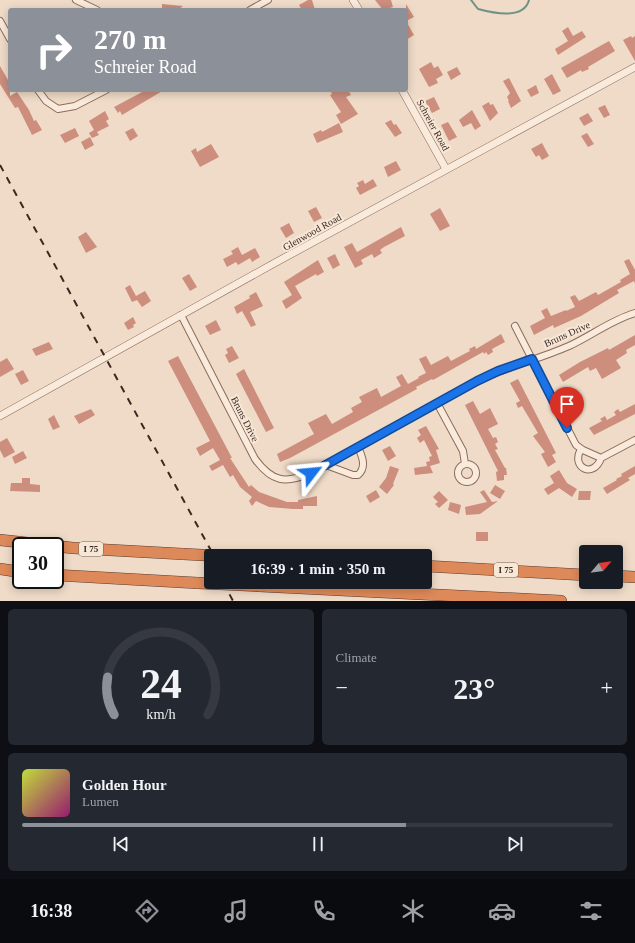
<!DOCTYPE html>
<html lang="en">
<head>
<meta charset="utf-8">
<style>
  :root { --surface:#171b24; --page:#242831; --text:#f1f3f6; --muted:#9ea1a6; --line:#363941; --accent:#8c9099 }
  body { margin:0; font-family:Georgia,serif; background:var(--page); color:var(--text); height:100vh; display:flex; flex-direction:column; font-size:15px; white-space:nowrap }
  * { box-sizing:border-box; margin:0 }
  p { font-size:13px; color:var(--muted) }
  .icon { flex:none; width:22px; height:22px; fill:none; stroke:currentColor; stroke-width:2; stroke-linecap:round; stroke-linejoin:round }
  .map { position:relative; height:601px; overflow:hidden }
  .drawer { display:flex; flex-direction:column; gap:8px; padding:8px; background:#0d0f14; flex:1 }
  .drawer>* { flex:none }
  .top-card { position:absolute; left:8px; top:8px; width:400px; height:84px; border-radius:4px; box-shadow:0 2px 10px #0003; background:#8c9099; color:#fff; overflow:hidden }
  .needle { width:26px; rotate:61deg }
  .tools { position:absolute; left:579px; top:545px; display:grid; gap:8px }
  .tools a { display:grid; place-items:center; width:44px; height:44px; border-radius:4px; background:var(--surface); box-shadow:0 2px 10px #0003; font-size:20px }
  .speed { position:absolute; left:12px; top:537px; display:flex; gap:8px; font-size:20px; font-weight:700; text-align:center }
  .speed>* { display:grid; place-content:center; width:52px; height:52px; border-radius:50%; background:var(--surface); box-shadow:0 2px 10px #0003; line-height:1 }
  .speed .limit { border:2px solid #111; border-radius:6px; background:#fff; color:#111 }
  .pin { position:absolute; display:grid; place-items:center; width:34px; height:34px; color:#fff; margin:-41px -17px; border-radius:50% 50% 50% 0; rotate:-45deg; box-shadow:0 0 4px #0007 }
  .pin .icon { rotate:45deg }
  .me { position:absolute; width:44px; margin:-22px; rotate:61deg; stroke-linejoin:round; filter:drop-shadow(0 0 3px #0008) }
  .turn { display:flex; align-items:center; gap:14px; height:84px; padding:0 20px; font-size:18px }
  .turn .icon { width:52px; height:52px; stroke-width:2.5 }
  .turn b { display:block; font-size:28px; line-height:34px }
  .big { font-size:30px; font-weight:700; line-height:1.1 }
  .drawer .widget { flex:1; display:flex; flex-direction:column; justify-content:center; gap:6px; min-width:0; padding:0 14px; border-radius:6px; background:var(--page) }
  .drawer .dial { align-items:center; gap:0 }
  .dial svg { height:104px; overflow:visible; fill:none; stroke:var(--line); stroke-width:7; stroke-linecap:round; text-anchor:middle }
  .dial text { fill:var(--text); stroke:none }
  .song { display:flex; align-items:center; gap:12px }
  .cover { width:48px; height:48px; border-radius:6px; background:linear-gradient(135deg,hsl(70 70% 55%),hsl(320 70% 35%)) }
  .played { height:4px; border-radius:2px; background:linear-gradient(90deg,var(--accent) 65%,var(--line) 65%) }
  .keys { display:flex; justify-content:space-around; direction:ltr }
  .heat { display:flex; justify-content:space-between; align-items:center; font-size:22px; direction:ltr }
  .drawer .tiles { flex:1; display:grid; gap:8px; grid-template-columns:1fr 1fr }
  .widget:last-child { grid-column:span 2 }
  .trip { position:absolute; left:204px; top:549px; width:228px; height:40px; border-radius:4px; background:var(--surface); box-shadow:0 2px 10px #0003; font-weight:700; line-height:40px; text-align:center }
  .tab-bar { display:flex; height:64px; justify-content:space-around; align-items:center; background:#090b0e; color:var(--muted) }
  .tab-bar .icon { width:28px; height:28px }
  .tab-bar .selected { color:var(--accent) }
  .tab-bar b { font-size:18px; color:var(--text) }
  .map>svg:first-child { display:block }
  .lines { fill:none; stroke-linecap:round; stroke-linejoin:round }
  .stream { stroke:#6f9282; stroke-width:2 }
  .building { fill:#cd8e7d }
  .minor-casing { stroke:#8b6c5c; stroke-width:8 }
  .tertiary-casing { stroke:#8b6c5c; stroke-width:8 }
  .motorway-casing { stroke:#593b30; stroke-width:12 }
  .minor { stroke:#f9eadb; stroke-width:6 }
  .tertiary { stroke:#f9eadb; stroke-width:7 }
  .motorway { stroke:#de8959; stroke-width:11 }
  .rail { stroke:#3c2820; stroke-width:2; stroke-dasharray:7 7; stroke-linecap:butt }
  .motorway-bridge-casing { stroke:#593b30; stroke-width:12; stroke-linecap:butt }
  .motorway-bridge { stroke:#de8959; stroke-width:11 }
  .route-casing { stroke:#114b97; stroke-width:10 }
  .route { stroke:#1a73e8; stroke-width:7 }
  .labels { text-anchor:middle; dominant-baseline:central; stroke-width:4; stroke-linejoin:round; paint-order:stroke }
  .shield { fill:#f6e7d7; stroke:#746157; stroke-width:1 }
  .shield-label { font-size:9px; font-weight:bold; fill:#3c2820 }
  .street-label { font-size:10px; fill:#3c2820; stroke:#f6e7d7 }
</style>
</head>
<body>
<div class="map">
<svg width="635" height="601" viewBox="0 0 635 601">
  <rect width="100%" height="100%" fill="#efdbc8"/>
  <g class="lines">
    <path class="stream" d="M471,0L478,9C493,13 524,20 529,0"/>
  </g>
  <path class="building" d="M308,0H312L315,10H302L299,5Z
    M375,0H391L393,7L383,10Z
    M162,4L183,6L178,10H162Z
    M406,4L414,17L406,21L414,35L406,40Z
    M568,27L573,36L582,31L586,37L558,55L555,49L568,41L562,31Z
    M631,36L632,38L635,36V61L623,40Z
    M609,41L615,51L588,67L589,69L582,72L581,70L567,78L561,68Z
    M431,62L434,68L438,66L443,75L436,79L438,83L429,87L419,69Z
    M0,66L8,80L10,79V96L17,92L29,110L34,121L36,120L42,130L32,135L18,107L15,108L0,84Z
    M457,67L461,74L451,80L447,72Z
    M552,74L561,91L553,95L544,79Z
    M509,78L521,101L511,108L508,101H509L507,97L510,93L503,81Z
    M536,85L539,93L531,97L527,90Z
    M146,90H164L122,115L120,111L118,113L114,107Z
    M330,90H341L342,92L348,90L351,95L346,97L358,114L341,124L336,115L341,112L330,95L332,94Z
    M434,97L440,109L432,113L425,101Z
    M489,102L490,105L493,104L498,113L490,121L482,106Z
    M605,105L610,115L604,118L598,108Z
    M472,110L481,126L475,130L471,123L463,127L459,120Z
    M105,111L109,119L106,121L109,126L97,132L99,135L92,138L89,133L94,130L89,121Z
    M588,113L593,121L584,126L579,118Z
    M391,120L394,125L396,124L402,133L395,137L385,123Z
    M448,122L457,137L449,141L441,125Z
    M339,123L343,132L317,143L313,134L321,130L322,132Z
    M75,128L79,136L65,143L60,135Z
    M133,128L138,136L130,141L125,132Z
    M587,133L594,144L588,147L581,136Z
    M90,137L94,145L85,150L81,142Z
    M542,143L549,156L542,160L539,155L536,157L531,149Z
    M211,144L219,157L200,167L191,151L196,148L197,152Z
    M396,161L401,170L388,177L384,167Z
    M373,179L377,186L360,195L356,188L359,186L357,183L363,180L365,184Z
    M316,207L322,218L314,222L308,211Z
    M440,208L450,226L440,231L430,214Z
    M289,223L294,233L286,238L280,228Z
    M401,227L405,236L384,247L380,250L382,253L374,258L372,254L361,260L363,264L355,268L344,247L352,243L357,252Z
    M86,232L97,247L86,253L78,237Z
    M238,247L242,255L255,248L260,257L252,262L250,258L238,265L236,262L227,267L223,259L233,254L231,251Z
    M335,254L340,265L333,269L327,258Z
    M629,259L635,270V284L634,281L617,290L619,293L581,316L554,328L553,325L534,335L530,326L545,318L541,311L547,308L551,316L566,310V311L575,307L570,297L575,295L579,301L596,292L598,295L621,282L620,280L630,274L624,261Z
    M318,260L324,272L317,276L316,274L295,286L302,298L286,309L282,301L292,295L284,282Z
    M189,274L197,287L190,291L182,278Z
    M130,285L136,296L145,291L151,301L142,307L137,300L132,302L125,288Z
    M256,292L263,306L250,312L256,325L251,327L242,311L237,314L234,307L250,298L249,296Z
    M133,317L136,323L133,325L134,327L128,330L124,323Z
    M216,320L221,330L210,335L205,326Z
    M501,334L505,342L492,349L493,352L488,355L486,352L484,354L483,352L433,380L432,379L416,387L417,389L290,458L280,462L277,454L314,434L308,423L326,414L332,424L353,412L351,408L362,402L359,397L377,388L381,397L401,386L396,377L402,374L408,384L419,378L418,377L426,373L419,359L426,356L431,365L448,356L451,361L466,353L470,351L469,349L475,346L476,349Z
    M635,335V345L626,350L627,353L616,360L621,368L602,379L596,368L590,371L588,367L563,382L559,375L580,362L608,348L609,350Z
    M49,342L53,349L36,356L32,349Z
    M232,346L239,358L229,363L225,355L228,353L226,349Z
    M178,356L232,458H230L249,487L251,485L259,492L287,502H298V500L317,496V506H303V509H293L269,507L256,501L252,506L249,501L252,497L240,487L233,475L230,477L223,465L212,471L209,466L220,460L213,448L200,456L196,448L210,441L168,361Z
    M7,358L14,369L0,377V362Z
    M244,369L274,428L266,432L236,374Z
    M23,370L29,381L21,385L15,374Z
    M518,379L556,453L552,455L556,462L548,467L541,454L545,452L533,436L538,433L522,406L518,408L516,403L520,401L510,383Z
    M473,401L480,414L490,408L498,424L488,429L493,438L496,437L498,442L495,444L498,449L495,450L505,468H506L507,475H504V480L497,481L496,472L498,471L465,405Z
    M635,404V414L594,435L589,428L602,421L600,419L605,416L607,420L616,415L614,412L618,409L620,412Z
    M91,409L95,415L79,424L74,416Z
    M54,415L60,427L53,430L48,419Z
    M426,426L439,449L436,450L440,463L430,466L433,473L415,475L414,468L427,466L426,462L430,461L429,457L432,456L424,440L420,443L417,438L421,435L418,430Z
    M7,438L15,452L4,458L0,450V442Z
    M390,446L396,456L388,461L382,450Z
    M23,451L27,458L15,464L12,457Z
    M390,466L399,469L393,484L394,485L387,494L379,487L386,478Z
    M635,466V474L628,478L630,480L607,494L603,488L617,480L616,479L622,476L621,474Z
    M559,470L567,483L577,489L572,497L559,488L548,495L544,489L554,483L550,476Z
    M22,478H30V484L40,485V492L10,491L11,483H22Z
    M495,485L505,491L500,499L490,493Z
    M376,490L380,497L370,503L366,496Z
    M484,490L492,502L498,501L480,514L466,515L465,507L487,502L480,492Z
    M439,491L448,500L439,508L435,504L438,502L433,497Z
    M579,491H591L590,500H578Z
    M450,502L461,505L459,514L448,510Z
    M476,532H488V541H476Z"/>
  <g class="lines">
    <defs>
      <path id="minor" d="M76,0L97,10
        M250,10L268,0
        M0,21L10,39
        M38,90L46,101L58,109L75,106L106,90
        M181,315L255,459C272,482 285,484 311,473L477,381C507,367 539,359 569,346C591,336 611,320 635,313
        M515,326L576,445L583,450L601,458
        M437,403L463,451L465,464
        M581,449C570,468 594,479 601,458
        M601,458L635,440
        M458 473a9 9 0 1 1 18 0a9 9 0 1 1-18 0Z
        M326,465L353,475H358C367,467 362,456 358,447"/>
      <path id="tertiary" d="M353,0L359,10
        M402,90L446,169
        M0,416L271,265L635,67"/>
      <path id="motorway" d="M0,540L73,548L183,554
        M425,566L586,575
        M0,569L21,572
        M55,575L198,583
        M616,576L635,577
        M259,586L561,601"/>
    </defs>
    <use href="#minor" class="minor-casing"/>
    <use href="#tertiary" class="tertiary-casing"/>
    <use href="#motorway" class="motorway-casing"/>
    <use href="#minor" class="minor"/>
    <use href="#tertiary" class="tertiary"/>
    <use href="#motorway" class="motorway"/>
    <path class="rail" d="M0,165L214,556
      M223,582L233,601"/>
    <defs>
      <path id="motorway-bridge" d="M183,554L221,556
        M198,583L259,586"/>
    </defs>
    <use href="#motorway-bridge" class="motorway-bridge-casing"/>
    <use href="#motorway-bridge" class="motorway-bridge"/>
  </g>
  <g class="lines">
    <defs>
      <path id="route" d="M311,473L477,381L498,371L532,359L567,428"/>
    </defs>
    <use href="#route" class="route-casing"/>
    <use href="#route" class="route"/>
  </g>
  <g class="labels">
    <g class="shield">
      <rect x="79" y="542" width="24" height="14" rx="3"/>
      <rect x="494" y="563" width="24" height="14" rx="3"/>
    </g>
    <g class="shield-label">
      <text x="91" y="549">I 75</text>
      <text x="506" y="570">I 75</text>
    </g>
    <g class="street-label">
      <text transform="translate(433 125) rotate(61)">Schreier Road</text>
      <text transform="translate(312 232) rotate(-29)">Glenwood Road</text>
      <text transform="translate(567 334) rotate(-24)">Bruns Drive</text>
      <text transform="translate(245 419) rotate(63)">Bruns Drive</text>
    </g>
  </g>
</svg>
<div class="tools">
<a><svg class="needle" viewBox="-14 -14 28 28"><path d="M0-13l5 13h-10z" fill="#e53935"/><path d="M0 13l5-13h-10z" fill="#9ea1a6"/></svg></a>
</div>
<div class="speed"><div class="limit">30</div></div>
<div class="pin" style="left:567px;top:428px;background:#d93025"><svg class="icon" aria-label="arrive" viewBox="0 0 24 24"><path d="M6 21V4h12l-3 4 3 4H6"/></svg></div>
<svg class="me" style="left:311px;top:473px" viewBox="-20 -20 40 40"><path d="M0-17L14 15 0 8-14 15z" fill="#1a73e8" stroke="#fff" stroke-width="4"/></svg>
<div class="trip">16:39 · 1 min · 350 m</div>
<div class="top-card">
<div class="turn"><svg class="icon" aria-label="right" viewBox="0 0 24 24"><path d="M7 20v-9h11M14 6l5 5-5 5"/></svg><div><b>270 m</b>Schreier Road</div></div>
</div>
</div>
<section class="drawer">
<div class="tiles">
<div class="widget dial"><svg viewBox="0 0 100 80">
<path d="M14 69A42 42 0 1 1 86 69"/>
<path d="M14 69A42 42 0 0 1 9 40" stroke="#8c9099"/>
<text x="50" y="56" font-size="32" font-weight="700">24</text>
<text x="50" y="72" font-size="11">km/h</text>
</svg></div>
<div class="widget"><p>Climate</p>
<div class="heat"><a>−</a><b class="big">23°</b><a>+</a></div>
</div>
<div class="widget">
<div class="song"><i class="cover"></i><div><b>Golden Hour</b><p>Lumen</p></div></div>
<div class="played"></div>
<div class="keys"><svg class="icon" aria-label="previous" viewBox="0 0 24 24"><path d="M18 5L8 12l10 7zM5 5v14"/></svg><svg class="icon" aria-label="pause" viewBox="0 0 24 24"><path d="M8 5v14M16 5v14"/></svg><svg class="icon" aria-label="next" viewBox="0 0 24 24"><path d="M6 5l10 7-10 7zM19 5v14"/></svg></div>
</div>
</div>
</section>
<nav class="tab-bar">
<b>16:38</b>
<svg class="icon selected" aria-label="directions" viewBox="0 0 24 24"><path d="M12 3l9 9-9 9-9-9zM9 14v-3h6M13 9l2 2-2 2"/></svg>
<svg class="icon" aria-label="music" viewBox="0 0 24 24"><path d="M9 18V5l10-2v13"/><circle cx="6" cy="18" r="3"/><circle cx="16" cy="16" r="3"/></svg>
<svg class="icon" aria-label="phone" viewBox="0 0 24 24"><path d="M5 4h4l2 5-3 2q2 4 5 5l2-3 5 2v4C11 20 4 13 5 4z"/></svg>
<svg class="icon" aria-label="climate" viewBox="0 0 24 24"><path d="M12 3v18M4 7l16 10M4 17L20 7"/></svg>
<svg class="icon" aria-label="car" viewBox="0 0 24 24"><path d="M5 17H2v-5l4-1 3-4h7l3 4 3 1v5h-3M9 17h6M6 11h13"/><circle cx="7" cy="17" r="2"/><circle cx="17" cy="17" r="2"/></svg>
<svg class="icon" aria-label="filters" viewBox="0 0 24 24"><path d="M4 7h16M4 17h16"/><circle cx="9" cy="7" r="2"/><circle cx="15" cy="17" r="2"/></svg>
</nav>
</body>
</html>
